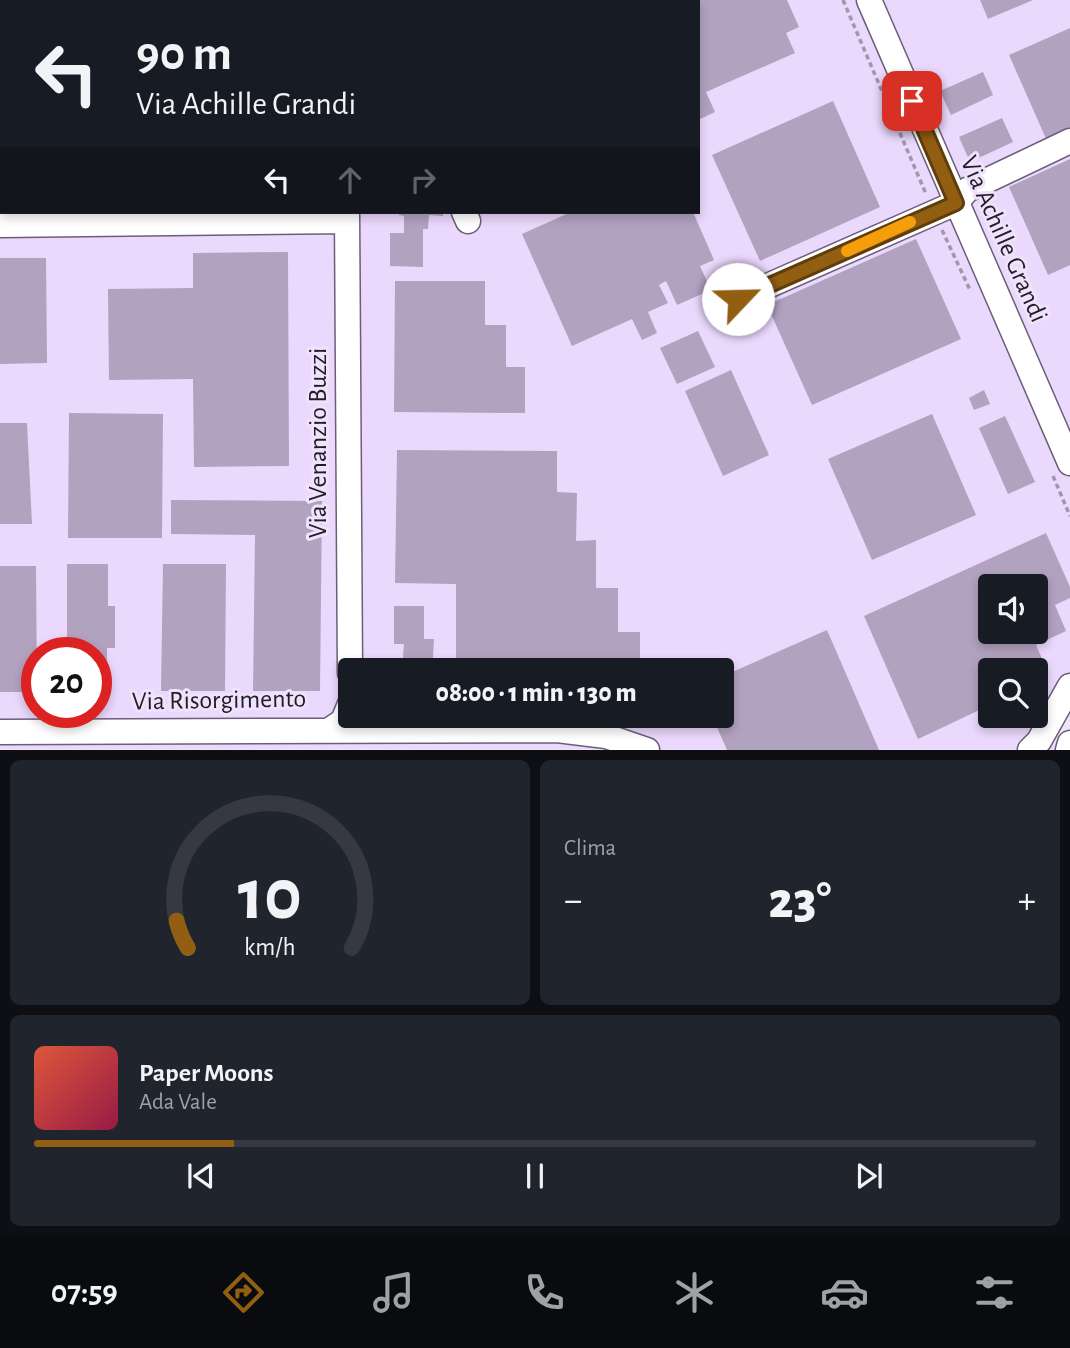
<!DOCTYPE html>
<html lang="it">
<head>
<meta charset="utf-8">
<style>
  :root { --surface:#171b24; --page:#20242c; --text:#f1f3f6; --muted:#9ea1a6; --line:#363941; --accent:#925e12 }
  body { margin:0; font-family:"Alegreya Sans",sans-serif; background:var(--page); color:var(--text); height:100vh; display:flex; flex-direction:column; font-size:26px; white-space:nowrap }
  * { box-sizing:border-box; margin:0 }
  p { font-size:23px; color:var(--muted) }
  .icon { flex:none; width:38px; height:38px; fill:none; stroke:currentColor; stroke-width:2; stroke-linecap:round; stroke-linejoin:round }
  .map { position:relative; height:750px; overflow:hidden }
  .drawer { display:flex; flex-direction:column; gap:10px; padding:10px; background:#0d0f14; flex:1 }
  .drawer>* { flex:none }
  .banner { position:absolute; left:0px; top:0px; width:700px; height:214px; box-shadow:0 4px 10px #0003; background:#171b24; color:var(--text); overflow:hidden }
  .fabs { position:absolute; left:978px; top:574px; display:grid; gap:14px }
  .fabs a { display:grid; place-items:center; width:70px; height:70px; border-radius:7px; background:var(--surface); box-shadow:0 4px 10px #0003; font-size:35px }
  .speed { position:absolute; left:21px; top:637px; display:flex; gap:14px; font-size:35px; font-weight:700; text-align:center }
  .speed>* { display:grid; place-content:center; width:91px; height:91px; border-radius:50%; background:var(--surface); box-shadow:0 4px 10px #0003; line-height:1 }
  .speed .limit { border:10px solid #d22; background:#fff; color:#111 }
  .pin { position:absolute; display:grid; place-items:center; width:60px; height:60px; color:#fff; margin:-30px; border-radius:14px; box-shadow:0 4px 10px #0006 }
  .me { position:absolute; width:77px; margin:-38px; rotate:66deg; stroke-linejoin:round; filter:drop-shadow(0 0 5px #0008) }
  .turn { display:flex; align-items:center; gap:24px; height:147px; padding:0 21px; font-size:32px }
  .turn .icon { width:91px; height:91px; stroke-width:2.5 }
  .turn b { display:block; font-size:49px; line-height:60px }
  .lanes { display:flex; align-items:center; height:66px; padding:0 21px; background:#0003; justify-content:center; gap:35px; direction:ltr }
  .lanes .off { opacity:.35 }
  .big { font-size:52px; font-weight:800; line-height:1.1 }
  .drawer .card { flex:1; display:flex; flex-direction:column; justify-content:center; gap:10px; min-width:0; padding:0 24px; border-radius:10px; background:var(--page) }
  .drawer .dial { align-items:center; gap:0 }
  .dial svg { height:182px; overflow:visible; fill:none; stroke:var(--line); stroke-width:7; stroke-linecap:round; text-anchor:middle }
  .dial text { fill:var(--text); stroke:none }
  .song { display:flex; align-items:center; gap:21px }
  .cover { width:84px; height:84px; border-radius:10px; background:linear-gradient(135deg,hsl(10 70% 55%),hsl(340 70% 35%)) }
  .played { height:7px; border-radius:4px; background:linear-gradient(90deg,var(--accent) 20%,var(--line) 20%) }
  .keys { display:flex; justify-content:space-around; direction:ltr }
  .heat { display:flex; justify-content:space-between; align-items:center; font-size:38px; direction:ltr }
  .drawer .tiles { flex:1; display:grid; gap:10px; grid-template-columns:1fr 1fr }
  .card:last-child { grid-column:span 2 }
  .trip { position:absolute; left:338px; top:658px; width:396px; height:70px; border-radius:7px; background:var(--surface); box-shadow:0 4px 10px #0003; font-weight:800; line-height:70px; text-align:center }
  .menu { display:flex; height:112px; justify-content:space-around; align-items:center; background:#090b0e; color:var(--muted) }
  .menu .icon { width:49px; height:49px }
  .menu .on { color:var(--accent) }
  .menu b { font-size:32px; color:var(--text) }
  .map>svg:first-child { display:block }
  .built { fill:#ebd8fd; fill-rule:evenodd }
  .building { fill:#b1a2bf; fill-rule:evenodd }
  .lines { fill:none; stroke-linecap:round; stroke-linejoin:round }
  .minor-casing { stroke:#6c5e78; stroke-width:27 }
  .path { stroke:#a197ab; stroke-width:3.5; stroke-dasharray:5 3.5; stroke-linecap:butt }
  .minor { stroke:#fff; stroke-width:24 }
  .route-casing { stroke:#5f3d0c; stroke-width:18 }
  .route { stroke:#925e12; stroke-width:12 }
  .slow { stroke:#f59e0b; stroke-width:12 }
  .labels { text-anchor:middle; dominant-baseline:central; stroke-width:6; stroke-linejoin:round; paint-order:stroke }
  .street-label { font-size:26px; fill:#221c27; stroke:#efe2fb }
</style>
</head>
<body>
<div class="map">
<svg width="1070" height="750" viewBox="0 0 1070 750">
  <rect width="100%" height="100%" fill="#efe2fb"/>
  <path class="built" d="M0,0H1070V691L1057,712L1054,749H0ZM2,2H698V212H2ZM990,586H1036V632H990ZM37,653H96V712H37ZM350,670H721V716H350ZM990,670H1036V716H990Z"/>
  <path class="building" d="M698,0H787L799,27L786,33L795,53L706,92L715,112L698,120Z
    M980,0H1033L988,19Z
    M1070,28V130L1047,141L1009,55Z
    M983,72L993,95L951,115L940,91Z
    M833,101L880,207L760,261L712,155Z
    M1002,118L1013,142L970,162L959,137Z
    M1070,159V265L1048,275L1009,187Z
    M399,212H443V216L429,215L428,229H423V267L390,266V233H404V216L399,215Z
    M571,212H693L714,260L700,266L711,290L677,305L666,281L659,285L668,303L648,312L657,333L642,340L632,319L572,346L522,234Z
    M916,239L961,339L812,405L767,305Z
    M288,252L289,466L194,467L193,379L109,380L108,289L193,288V253Z
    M0,258H46L47,363L0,364Z
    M395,281H485V325H506V367H525V413L394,412Z
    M698,331L715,367L677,384L660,348Z
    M731,370L769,455L723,476L685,391Z
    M984,390L990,404L974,410L969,398Z
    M69,413L163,414L162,538H68Z
    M932,414L976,515L872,560L828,459Z
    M1005,416L1035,482L1008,494L979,428Z
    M0,423H27L32,524H0Z
    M397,450L557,451V492L577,493L576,541L596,540V588H618V632H640V670H456V584L395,583Z
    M171,500L322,501L320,691H253L255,535L171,534Z
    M1046,533L1070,587V598L1055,605L1066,631L1036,645L1048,672L1036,677V670H990V705L918,739L864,616ZM990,586H1036V632H990Z
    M67,564H108V606H115V648H107V693H96V653H67Z
    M163,564H226L225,691H161Z
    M0,566H36L37,692H0Z
    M394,606H424V639H434L433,658H442V670H402L404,644H394Z
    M827,630L879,750H727L712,716H721V677Z"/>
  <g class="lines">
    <defs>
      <path id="minor" d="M49,0V2
        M345,0V2
        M869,0L1070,463
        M347,212L350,673
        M464,212L468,221
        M0,225L347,221
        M738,299L956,203L967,190L1070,141
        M331,729L343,721L350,704
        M0,732L557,730L606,736L647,750
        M1030,750L1039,741L1070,686
        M1068,750L1070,743"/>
    </defs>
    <use href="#minor" class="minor-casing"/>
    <path class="path" d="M843,0L926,194
      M942,230L970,290
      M1053,476L1070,516"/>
    <use href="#minor" class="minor"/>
  </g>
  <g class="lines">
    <defs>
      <path id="route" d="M738,299L956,203L912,101"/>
    </defs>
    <use href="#route" class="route-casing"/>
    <use href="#route" class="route"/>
    <path class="slow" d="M847,251L910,222"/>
  </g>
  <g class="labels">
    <g class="street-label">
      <text transform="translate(1004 239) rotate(66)">Via Achille Grandi</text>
      <text transform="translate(318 443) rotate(-90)">Via Venanzio Buzzi</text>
      <text transform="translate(219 700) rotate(-1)">Via Risorgimento</text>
    </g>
  </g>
</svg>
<div class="fabs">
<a><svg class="icon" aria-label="sound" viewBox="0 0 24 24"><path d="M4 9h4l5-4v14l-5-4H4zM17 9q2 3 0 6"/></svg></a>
<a><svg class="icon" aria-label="search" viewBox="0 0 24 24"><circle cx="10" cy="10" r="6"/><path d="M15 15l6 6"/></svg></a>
</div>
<div class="speed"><div class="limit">20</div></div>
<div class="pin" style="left:912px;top:101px;background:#d93025"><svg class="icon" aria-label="arrive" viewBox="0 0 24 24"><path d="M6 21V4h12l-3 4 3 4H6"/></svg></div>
<svg class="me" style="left:738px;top:299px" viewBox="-20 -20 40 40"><circle r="19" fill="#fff"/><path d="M0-13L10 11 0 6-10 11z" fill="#925e12"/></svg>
<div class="trip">08:00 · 1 min · 130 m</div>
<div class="banner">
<div class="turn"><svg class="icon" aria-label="left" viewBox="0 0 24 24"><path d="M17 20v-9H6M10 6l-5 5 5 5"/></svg><div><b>90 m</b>Via Achille Grandi</div></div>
<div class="lanes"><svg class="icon" aria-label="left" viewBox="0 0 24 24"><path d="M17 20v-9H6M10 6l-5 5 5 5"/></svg><svg class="icon off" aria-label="ahead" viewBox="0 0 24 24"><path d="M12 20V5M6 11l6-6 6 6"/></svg><svg class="icon off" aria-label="right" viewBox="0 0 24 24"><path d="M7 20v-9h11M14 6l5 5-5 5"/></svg></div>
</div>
</div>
<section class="drawer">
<div class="tiles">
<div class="card dial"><svg viewBox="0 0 100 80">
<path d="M14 69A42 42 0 1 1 86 69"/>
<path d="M14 69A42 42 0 0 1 9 57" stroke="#925e12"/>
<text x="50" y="56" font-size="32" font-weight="700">10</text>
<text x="50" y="72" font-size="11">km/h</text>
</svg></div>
<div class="card"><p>Clima</p>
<div class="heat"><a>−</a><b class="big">23°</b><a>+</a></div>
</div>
<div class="card">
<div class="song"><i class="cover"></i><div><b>Paper Moons</b><p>Ada Vale</p></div></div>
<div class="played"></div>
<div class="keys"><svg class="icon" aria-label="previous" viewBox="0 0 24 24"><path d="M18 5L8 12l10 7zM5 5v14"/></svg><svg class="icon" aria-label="pause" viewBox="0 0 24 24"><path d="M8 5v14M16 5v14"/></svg><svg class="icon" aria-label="next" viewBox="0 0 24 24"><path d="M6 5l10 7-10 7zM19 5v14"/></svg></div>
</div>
</div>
</section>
<nav class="menu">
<b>07:59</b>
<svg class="icon on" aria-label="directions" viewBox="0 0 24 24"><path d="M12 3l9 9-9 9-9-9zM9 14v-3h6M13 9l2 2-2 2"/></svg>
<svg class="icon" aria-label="music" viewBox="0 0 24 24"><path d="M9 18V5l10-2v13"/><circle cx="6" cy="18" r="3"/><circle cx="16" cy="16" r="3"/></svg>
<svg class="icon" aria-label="phone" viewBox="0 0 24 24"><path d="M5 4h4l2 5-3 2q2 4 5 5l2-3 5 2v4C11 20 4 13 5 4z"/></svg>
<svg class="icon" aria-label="climate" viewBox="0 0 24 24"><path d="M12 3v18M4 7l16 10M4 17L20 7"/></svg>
<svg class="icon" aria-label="car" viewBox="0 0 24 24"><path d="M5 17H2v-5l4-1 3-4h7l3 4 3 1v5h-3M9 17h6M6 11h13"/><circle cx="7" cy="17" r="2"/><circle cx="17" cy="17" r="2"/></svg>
<svg class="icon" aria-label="filters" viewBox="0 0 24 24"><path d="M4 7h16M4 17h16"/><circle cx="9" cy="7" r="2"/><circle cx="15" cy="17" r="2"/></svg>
</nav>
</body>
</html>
